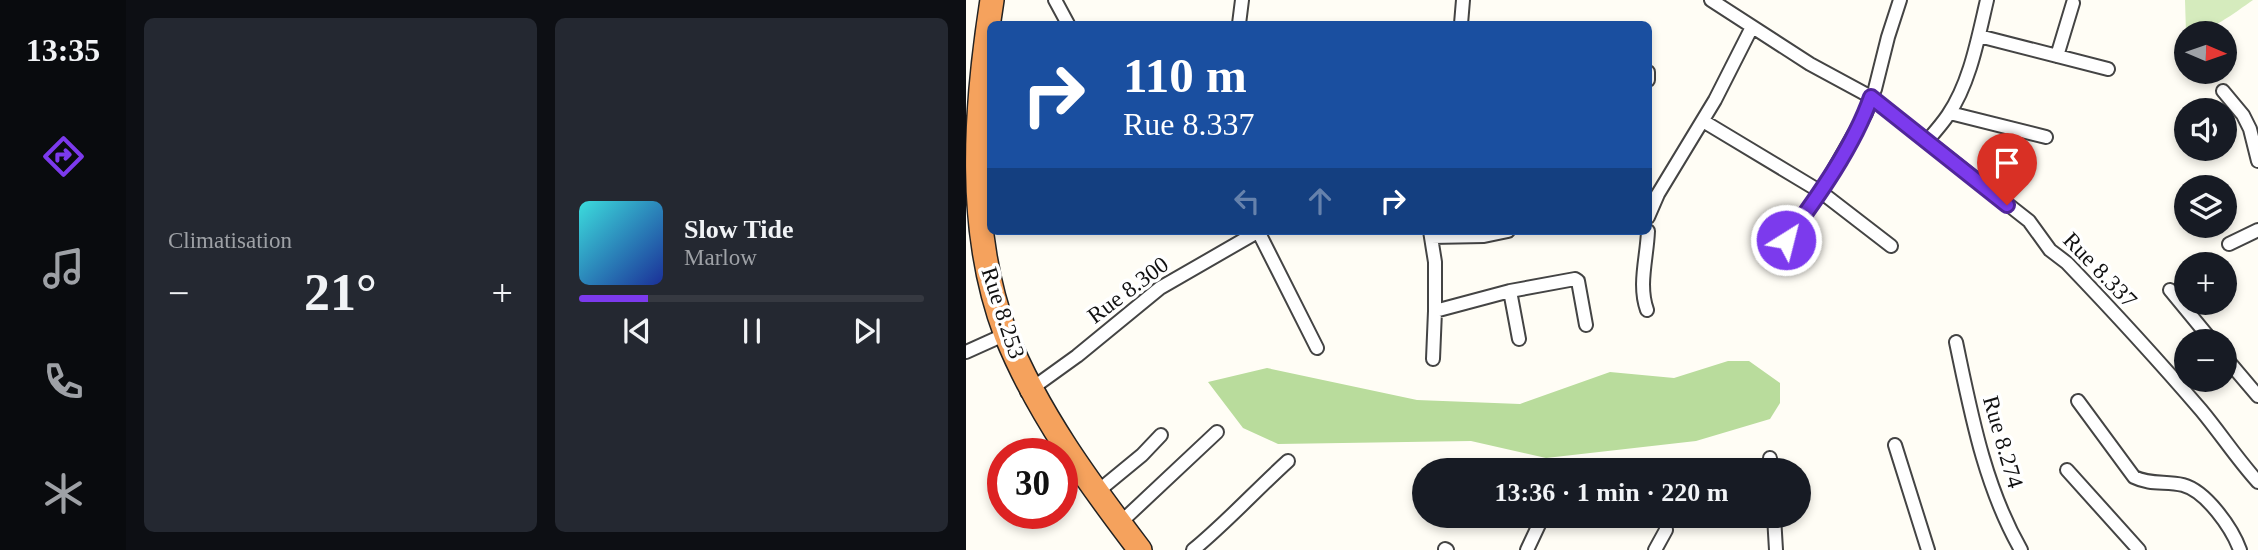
<!DOCTYPE html>
<html lang="fr">
<head>
<meta charset="utf-8">
<style>
  :root { --surface:#171b24; --page:#242831; --text:#f1f3f6; --muted:#9ea1a6; --line:#363941; --accent:#7c3aed }
  body { margin:0; font-family:Georgia,serif; background:var(--page); color:var(--text); height:100vh; display:flex; flex-direction:column; font-size:26px; white-space:nowrap }
  * { box-sizing:border-box; margin:0 }
  p { font-size:23px; color:var(--muted) }
  .icon { flex:none; width:38px; height:38px; fill:none; stroke:currentColor; stroke-width:2; stroke-linecap:round; stroke-linejoin:round }
  .map { position:relative; flex:1; overflow:hidden }
  .drawer { display:flex; flex-direction:column; gap:18px; padding:18px; background:#0d0f14; width:840px }
  .drawer>* { flex:none }
  .hud { position:absolute; left:21px; top:21px; width:665px; height:214px; border-radius:10px; box-shadow:0 4px 10px #0003; background:#1a4fa0; color:#fff; overflow:hidden }
  .needle { width:46px; rotate:92deg }
  .buttons { position:absolute; left:1208px; top:21px; display:grid; gap:14px }
  .buttons a { display:grid; place-items:center; width:63px; height:63px; border-radius:50%; background:var(--surface); box-shadow:0 4px 10px #0003; font-size:35px }
  .speed { position:absolute; left:21px; top:438px; display:flex; gap:14px; font-size:35px; font-weight:700; text-align:center }
  .speed>* { display:grid; place-content:center; width:91px; height:91px; border-radius:50%; background:var(--surface); box-shadow:0 4px 10px #0003; line-height:1 }
  .speed .limit { border:10px solid #d22; background:#fff; color:#111 }
  .pin { position:absolute; display:grid; place-items:center; width:60px; height:60px; color:#fff; margin:-72px -30px; border-radius:50% 50% 50% 0; rotate:-45deg; box-shadow:0 0 7px #0007 }
  .pin .icon { rotate:45deg }
  .me { position:absolute; width:77px; margin:-38px; rotate:36deg; stroke-linejoin:round; filter:drop-shadow(0 0 5px #0008) }
  .turn { display:flex; align-items:center; gap:24px; height:147px; padding:0 21px; font-size:32px }
  .turn .icon { width:91px; height:91px; stroke-width:2.5 }
  .turn b { display:block; font-size:49px; line-height:60px }
  .lanes { display:flex; align-items:center; height:66px; padding:0 21px; background:#0003; justify-content:center; gap:35px; direction:ltr }
  .lanes .off { opacity:.35 }
  .big { font-size:52px; font-weight:600; line-height:1.1 }
  .drawer .card { flex:1; display:flex; flex-direction:column; justify-content:center; gap:10px; min-width:0; padding:0 24px; border-radius:10px; background:var(--page) }
  .song { display:flex; align-items:center; gap:21px }
  .cover { width:84px; height:84px; border-radius:10px; background:linear-gradient(135deg,hsl(180 70% 55%),hsl(230 70% 35%)) }
  .played { height:7px; border-radius:4px; background:linear-gradient(90deg,var(--accent) 20%,var(--line) 20%) }
  .keys { display:flex; justify-content:space-around; direction:ltr }
  .heat { display:flex; justify-content:space-between; align-items:center; font-size:38px; direction:ltr }
  .drawer .tiles { flex:1; display:grid; gap:18px; grid-template-columns:repeat(2,1fr) }
  .trip { position:absolute; left:446px; top:458px; width:399px; height:70px; border-radius:35px; background:var(--surface); box-shadow:0 4px 10px #0003; font-weight:600; line-height:70px; text-align:center }
  main { display:flex; flex:1; min-height:0 }
  .menu { display:flex; flex-direction:column; width:126px; justify-content:space-around; align-items:center; background:#090b0e; color:var(--muted) }
  .menu .icon { width:49px; height:49px }
  .menu .selected { color:var(--accent) }
  .menu b { font-size:32px; color:var(--text) }
  .map>svg:first-child { display:block }
  .green { fill:#d5ebbd }
  .forest { fill:#b9dc9c }
  .lines { fill:none; stroke-linecap:round; stroke-linejoin:round }
  .street-casing { stroke:#444; stroke-width:16 }
  .highway-casing { stroke:#222; stroke-width:26 }
  .street { stroke:#fff; stroke-width:12 }
  .highway { stroke:#f5a25d; stroke-width:23 }
  .route-casing { stroke:#51269a; stroke-width:18 }
  .route { stroke:#7c3aed; stroke-width:12 }
  .labels { text-anchor:middle; dominant-baseline:central; stroke-width:7; stroke-linejoin:round; paint-order:stroke }
  .street-label { font-size:23px; fill:#111; stroke:#fff }
</style>
</head>
<body>
<main>
<nav class="menu">
<b>13:35</b>
<svg class="icon selected" aria-label="directions" viewBox="0 0 24 24"><path d="M12 3l9 9-9 9-9-9zM9 14v-3h6M13 9l2 2-2 2"/></svg>
<svg class="icon" aria-label="music" viewBox="0 0 24 24"><path d="M9 18V5l10-2v13"/><circle cx="6" cy="18" r="3"/><circle cx="16" cy="16" r="3"/></svg>
<svg class="icon" aria-label="phone" viewBox="0 0 24 24"><path d="M5 4h4l2 5-3 2q2 4 5 5l2-3 5 2v4C11 20 4 13 5 4z"/></svg>
<svg class="icon" aria-label="climate" viewBox="0 0 24 24"><path d="M12 3v18M4 7l16 10M4 17L20 7"/></svg>
</nav>
<section class="drawer">
<div class="tiles">
<div class="card"><p>Climatisation</p>
<div class="heat"><a>−</a><b class="big">21°</b><a>+</a></div>
</div>
<div class="card">
<div class="song"><i class="cover"></i><div><b>Slow Tide</b><p>Marlow</p></div></div>
<div class="played"></div>
<div class="keys"><svg class="icon" aria-label="previous" viewBox="0 0 24 24"><path d="M18 5L8 12l10 7zM5 5v14"/></svg><svg class="icon" aria-label="pause" viewBox="0 0 24 24"><path d="M8 5v14M16 5v14"/></svg><svg class="icon" aria-label="next" viewBox="0 0 24 24"><path d="M6 5l10 7-10 7zM19 5v14"/></svg></div>
</div>
</div>
</section>
<div class="map">
<svg width="1292" height="550" viewBox="0 0 1292 550">
  <rect width="100%" height="100%" fill="#fffdf5"/>
  <path class="green" d="M1219,0H1287C1268,13 1244,33 1220,33Z"/>
  <path class="forest" d="M762,361H783L814,383V403L804,419L730,441L580,458L505,441L312,444L277,428L242,382L301,368L451,400L554,404L644,372L708,378Z"/>
  <g class="lines">
    <defs>
      <path id="street" d="M89,0L102,24
        M745,0L844,64L905,97L1063,221L1084,250L1101,263C1147,311 1192,360 1235,410C1255,434 1271,459 1292,482
        M273,24L276,0
        M495,24L497,0
        M1013,36L1142,69
        M1091,56L1107,3
        M682,72V80
        M1257,91L1277,115L1284,129L1292,161
        M984,113L1080,137
        M737,121L855,192L925,246
        M961,141C968,133 976,124 982,115C1004,83 1012,38 1021,0
        M682,217L692,194L749,100L786,27
        M292,231L351,348
        M464,231L469,262V311L544,291L553,339
        M465,237L518,236L542,231
        M820,240L855,192L900,113L909,89L922,37L934,0
        M1263,244L1292,230
        M1204,290L1246,341
        M544,291L609,279L612,281L620,325
        M681,310C672,285 681,258 682,231
        M990,342C1005,413 1018,485 1055,550
        M0,352L40,334
        M1258,356L1292,396
        M467,359L469,311
        M61,392L111,356L194,288L293,231
        M1112,401L1168,477C1184,485 1200,481 1217,485C1240,491 1266,528 1274,550
        M929,445L962,550
        M804,458L805,471
        M1101,470L1173,550
        M131,492L176,455L195,435
        M808,516L810,550
        M154,523L251,432
        M479,549L481,550
        M227,550C261,522 290,490 322,461
        M561,550L577,516
        M689,550L700,530"/>
      <path id="highway" d="M26,0C9,109 0,230 40,335C72,414 123,483 174,550"/>
    </defs>
    <use href="#street" class="street-casing"/>
    <use href="#highway" class="highway-casing"/>
    <use href="#street" class="street"/>
    <use href="#highway" class="highway"/>
  </g>
  <g class="lines">
    <defs>
      <path id="route" d="M820,240C851,198 888,146 905,97L1041,205"/>
    </defs>
    <use href="#route" class="route-casing"/>
    <use href="#route" class="route"/>
  </g>
  <g class="labels">
    <g class="street-label">
      <text transform="translate(1134 270) rotate(46)">Rue 8.337</text>
      <text transform="translate(162 290) rotate(-37)">Rue 8.300</text>
      <text transform="translate(37 313) rotate(72)">Rue 8.253</text>
      <text transform="translate(1037 442) rotate(74)">Rue 8.274</text>
    </g>
  </g>
</svg>
<div class="buttons">
<a><svg class="needle" viewBox="-14 -14 28 28"><path d="M0-13l5 13h-10z" fill="#e53935"/><path d="M0 13l5-13h-10z" fill="#9ea1a6"/></svg></a>
<a><svg class="icon" aria-label="sound" viewBox="0 0 24 24"><path d="M4 9h4l5-4v14l-5-4H4zM17 9q2 3 0 6"/></svg></a>
<a><svg class="icon" aria-label="layers" viewBox="0 0 24 24"><path d="M12 4l9 5-9 5-9-5zM3 14l9 5 9-5"/></svg></a>
<a>+</a>
<a>−</a>
</div>
<div class="speed"><div class="limit">30</div></div>
<div class="pin" style="left:1041px;top:205px;background:#d93025"><svg class="icon" aria-label="arrive" viewBox="0 0 24 24"><path d="M6 21V4h12l-3 4 3 4H6"/></svg></div>
<svg class="me" style="left:820px;top:240px" viewBox="-20 -20 40 40"><circle r="17" fill="#7c3aed" stroke="#fff" stroke-width="3"/><path d="M0-11L8 9 0 5-8 9z" fill="#fff"/></svg>
<div class="trip">13:36 · 1 min · 220 m</div>
<div class="hud">
<div class="turn"><svg class="icon" aria-label="right" viewBox="0 0 24 24"><path d="M7 20v-9h11M14 6l5 5-5 5"/></svg><div><b>110 m</b>Rue 8.337</div></div>
<div class="lanes"><svg class="icon off" aria-label="left" viewBox="0 0 24 24"><path d="M17 20v-9H6M10 6l-5 5 5 5"/></svg><svg class="icon off" aria-label="ahead" viewBox="0 0 24 24"><path d="M12 20V5M6 11l6-6 6 6"/></svg><svg class="icon" aria-label="right" viewBox="0 0 24 24"><path d="M7 20v-9h11M14 6l5 5-5 5"/></svg></div>
</div>
</div>
</main>
</body>
</html>
